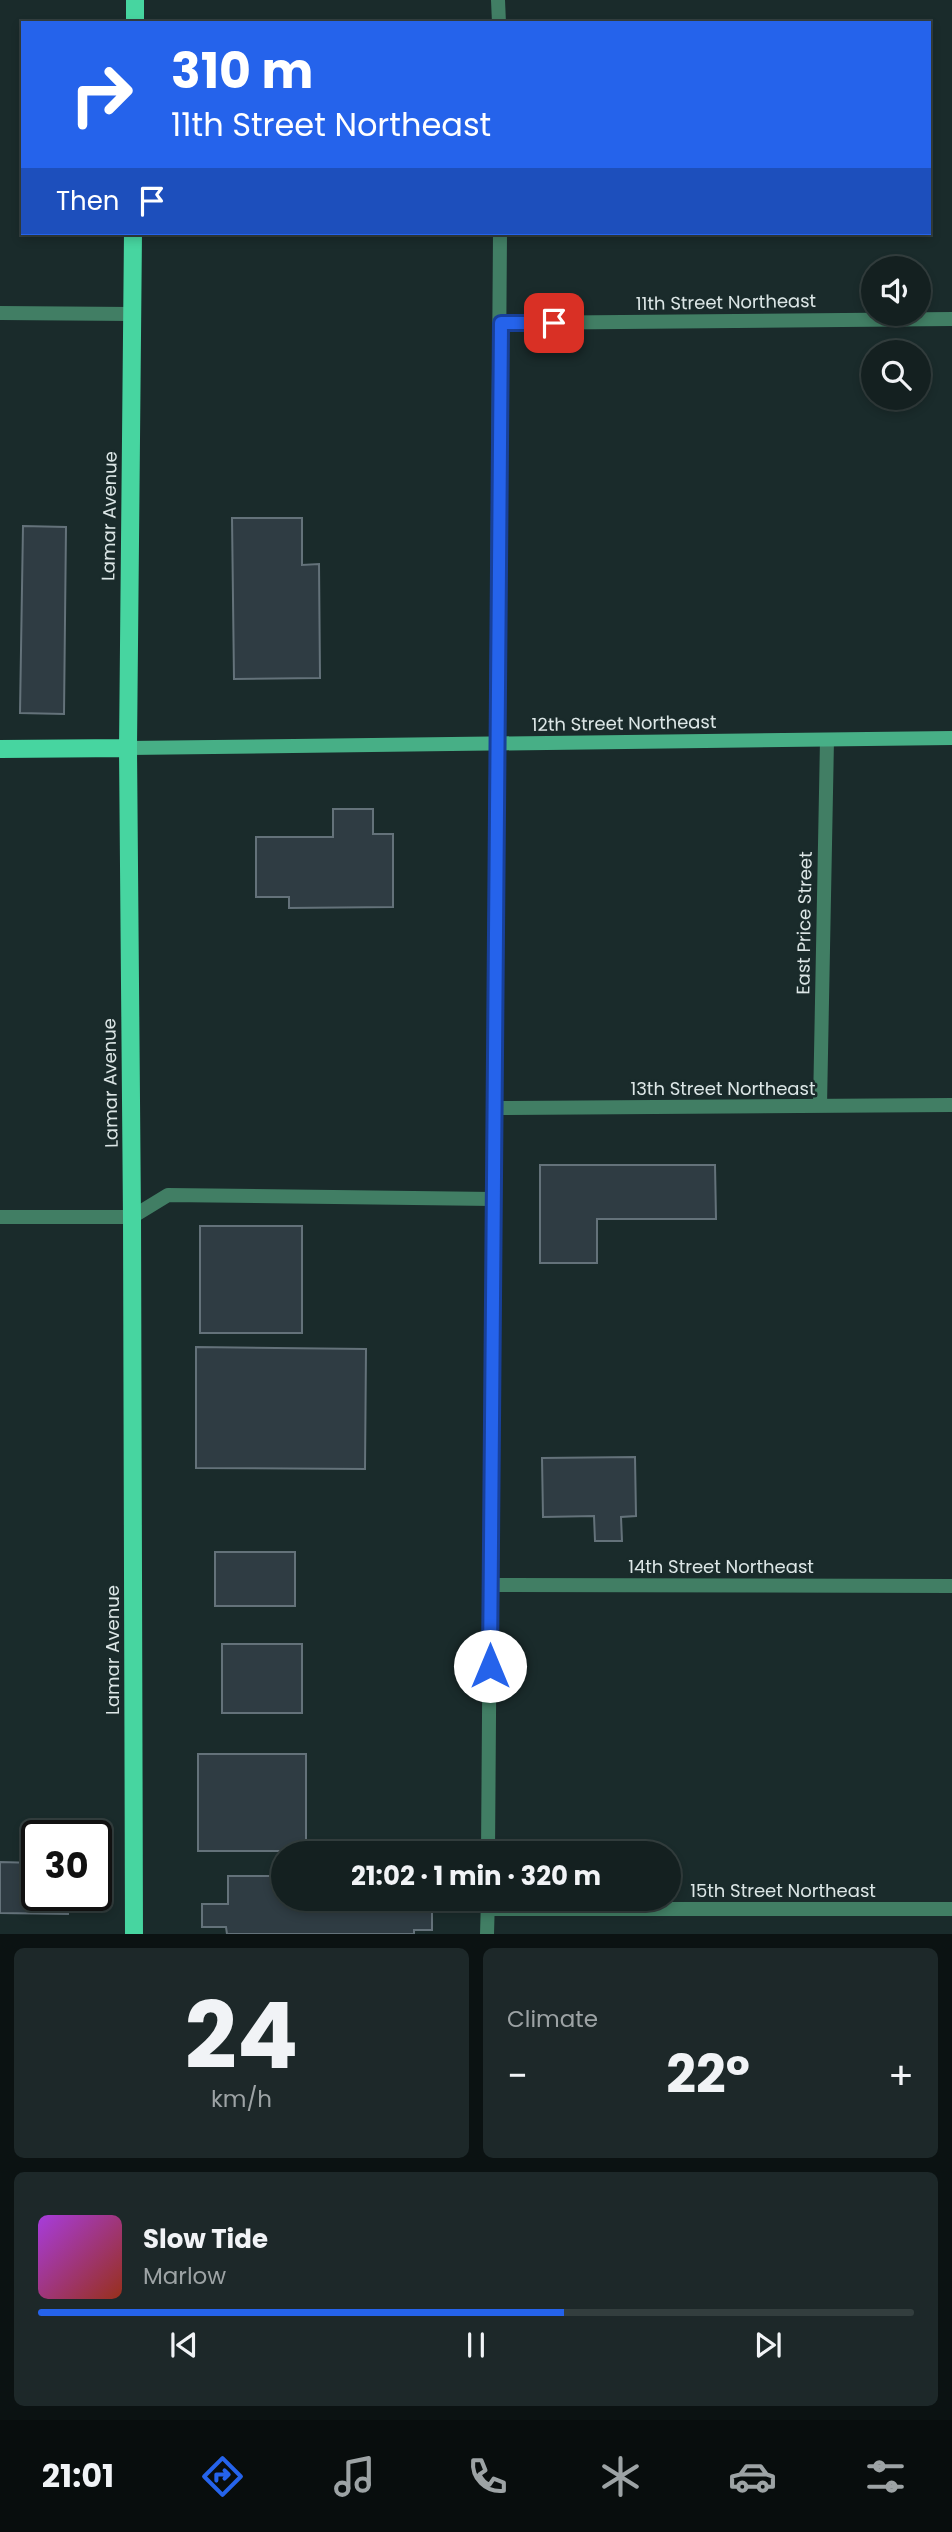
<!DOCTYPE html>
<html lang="en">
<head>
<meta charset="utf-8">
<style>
  :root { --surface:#142020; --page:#1d2829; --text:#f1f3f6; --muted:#9da3a5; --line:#333e3e; --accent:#2563eb }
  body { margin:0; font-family:Poppins,sans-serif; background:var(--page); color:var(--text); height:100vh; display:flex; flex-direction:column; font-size:26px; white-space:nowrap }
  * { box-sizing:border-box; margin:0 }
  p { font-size:23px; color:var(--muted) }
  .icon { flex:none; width:38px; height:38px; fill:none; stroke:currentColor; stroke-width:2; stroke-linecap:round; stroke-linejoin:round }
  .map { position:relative; height:1934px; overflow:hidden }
  .panel { display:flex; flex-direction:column; gap:14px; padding:14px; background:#0b1212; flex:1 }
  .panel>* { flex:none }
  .top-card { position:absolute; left:21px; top:21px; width:910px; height:214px; border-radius:0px; box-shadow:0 4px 10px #0003,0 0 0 2px var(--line); background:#2563eb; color:#fff; overflow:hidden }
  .buttons { position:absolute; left:861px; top:256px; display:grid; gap:14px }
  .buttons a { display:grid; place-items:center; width:70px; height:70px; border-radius:50%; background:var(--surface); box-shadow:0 4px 10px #0003,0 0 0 2px var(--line); font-size:35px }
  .speed { position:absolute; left:21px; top:1820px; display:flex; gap:14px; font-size:35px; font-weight:700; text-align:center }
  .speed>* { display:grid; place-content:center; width:91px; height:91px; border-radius:50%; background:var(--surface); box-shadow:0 4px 10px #0003,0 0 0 2px var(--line); line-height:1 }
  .speed .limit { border:4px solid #111; border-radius:10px; background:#fff; color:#111 }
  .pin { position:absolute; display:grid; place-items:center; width:60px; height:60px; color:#fff; margin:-30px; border-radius:14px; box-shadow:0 4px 10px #0006 }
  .me { position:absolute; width:77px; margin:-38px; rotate:0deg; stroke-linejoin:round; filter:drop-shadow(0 0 5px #0008) }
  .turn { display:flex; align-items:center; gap:24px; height:147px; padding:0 35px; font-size:32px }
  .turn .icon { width:91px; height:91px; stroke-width:2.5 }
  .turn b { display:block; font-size:49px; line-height:60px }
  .then { display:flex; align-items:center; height:66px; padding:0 35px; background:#0003; gap:14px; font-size:26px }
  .big { font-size:52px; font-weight:700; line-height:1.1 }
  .panel .card { flex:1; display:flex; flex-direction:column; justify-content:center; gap:10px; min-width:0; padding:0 24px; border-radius:10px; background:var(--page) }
  .panel .dial { align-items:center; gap:0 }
  .dial b { font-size:91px; line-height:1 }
  .song { display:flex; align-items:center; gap:21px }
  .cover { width:84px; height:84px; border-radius:10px; background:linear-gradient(135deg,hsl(280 70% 55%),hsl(10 70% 35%)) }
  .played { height:7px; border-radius:4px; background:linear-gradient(90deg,var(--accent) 60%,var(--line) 60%) }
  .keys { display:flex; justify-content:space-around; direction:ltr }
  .heat { display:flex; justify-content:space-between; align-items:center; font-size:38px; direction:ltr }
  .panel .tiles { flex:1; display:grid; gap:14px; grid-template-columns:1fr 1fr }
  .card:last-child { grid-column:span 2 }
  .trip { position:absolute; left:271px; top:1841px; width:410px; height:70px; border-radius:35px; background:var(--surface); box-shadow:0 4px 10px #0003,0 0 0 2px var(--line); font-weight:700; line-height:70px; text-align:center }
  .tab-bar { display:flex; height:112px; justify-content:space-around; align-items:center; background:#080d0d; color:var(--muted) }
  .tab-bar .icon { width:49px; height:49px }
  .tab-bar .active { color:var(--accent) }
  .tab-bar b { font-size:32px; color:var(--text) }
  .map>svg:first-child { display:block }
  .building { fill:#2f3c43; stroke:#64727a; stroke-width:2 }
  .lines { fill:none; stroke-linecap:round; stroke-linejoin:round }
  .lane { stroke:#417e64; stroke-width:14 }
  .street { stroke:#417e64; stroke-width:14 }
  .secondary { stroke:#47af86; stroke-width:14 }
  .primary { stroke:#47d5a0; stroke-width:18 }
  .route-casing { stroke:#184099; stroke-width:18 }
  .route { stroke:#2563eb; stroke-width:12 }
  .labels { text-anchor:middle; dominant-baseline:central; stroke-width:5; stroke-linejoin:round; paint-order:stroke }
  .street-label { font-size:18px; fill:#dce6e6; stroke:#1a2b2b }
</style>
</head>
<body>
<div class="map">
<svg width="952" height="1934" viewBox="0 0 952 1934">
  <rect width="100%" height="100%" fill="#1a2b2b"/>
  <path class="building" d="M232,518H302V565L319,564L320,678L234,679Z
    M23,526L66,527L64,714L20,713Z
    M333,809H373V834H393V907L289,908V897H256V837H333Z
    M540,1165H715L716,1219H597V1263H540Z
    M200,1226H302V1333H200Z
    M196,1347L366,1349L365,1469L196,1468Z
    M635,1457L636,1516L621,1517L622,1541H595L594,1516L543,1517L542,1458Z
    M215,1552H295V1606H215Z
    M222,1644H302V1713H222Z
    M198,1754H306V1851H198Z
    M0,1862L37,1863V1895H69L68,1914L0,1913Z
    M228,1876H284V1899H432V1930H414V1934H227L226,1927H202V1904H228Z"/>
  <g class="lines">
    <path class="lane" d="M0,313L132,314"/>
    <path class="street" d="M498,0L499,23
      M501,323L952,319
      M820,1106L827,740
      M494,1108L952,1105
      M0,1217H132L168,1195L493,1199
      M490,1585L952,1586
      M488,1853L500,233
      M487,1909H952
      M487,1934L488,1899"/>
    <path class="secondary" d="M128,748L952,738"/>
    <path class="primary" d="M135,23V0
      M133,233L128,748L132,1217L134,1934
      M0,749L128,748"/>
  </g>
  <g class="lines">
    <defs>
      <path id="route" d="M490,1666L501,323H554"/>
    </defs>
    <use href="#route" class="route-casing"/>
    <use href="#route" class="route"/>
  </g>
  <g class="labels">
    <g class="street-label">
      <text transform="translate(726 302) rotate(-1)">11th Street Northeast</text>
      <text transform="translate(109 516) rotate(-89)">Lamar Avenue</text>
      <text transform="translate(624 723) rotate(-1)">12th Street Northeast</text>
      <text transform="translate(804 923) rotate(-89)">East Price Street</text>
      <text transform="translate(110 1083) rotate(-91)">Lamar Avenue</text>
      <text x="723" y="1088">13th Street Northeast</text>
      <text x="721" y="1566">14th Street Northeast</text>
      <text transform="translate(112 1650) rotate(-90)">Lamar Avenue</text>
      <text x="783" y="1890">15th Street Northeast</text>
    </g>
  </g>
</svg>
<div class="buttons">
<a><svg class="icon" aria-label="sound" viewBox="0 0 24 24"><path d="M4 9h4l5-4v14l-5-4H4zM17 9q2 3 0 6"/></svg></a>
<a><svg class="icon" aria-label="search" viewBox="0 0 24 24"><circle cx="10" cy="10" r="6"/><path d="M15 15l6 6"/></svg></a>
</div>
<div class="speed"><div class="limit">30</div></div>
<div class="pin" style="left:554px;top:323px;background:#d93025"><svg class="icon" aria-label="arrive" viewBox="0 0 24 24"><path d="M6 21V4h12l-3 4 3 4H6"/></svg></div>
<svg class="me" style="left:490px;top:1666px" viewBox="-20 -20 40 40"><circle r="19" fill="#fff"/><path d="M0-13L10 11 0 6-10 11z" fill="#2563eb"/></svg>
<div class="trip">21:02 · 1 min · 320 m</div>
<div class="top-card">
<div class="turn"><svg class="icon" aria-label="right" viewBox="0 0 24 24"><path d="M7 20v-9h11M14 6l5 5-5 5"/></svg><div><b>310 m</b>11th Street Northeast</div></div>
<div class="then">Then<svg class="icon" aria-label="arrive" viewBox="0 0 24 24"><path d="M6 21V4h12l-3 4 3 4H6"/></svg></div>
</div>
</div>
<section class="panel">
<div class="tiles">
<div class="card dial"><b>24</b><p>km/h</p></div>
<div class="card"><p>Climate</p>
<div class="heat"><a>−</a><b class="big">22°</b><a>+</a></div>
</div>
<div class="card">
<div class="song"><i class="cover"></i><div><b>Slow Tide</b><p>Marlow</p></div></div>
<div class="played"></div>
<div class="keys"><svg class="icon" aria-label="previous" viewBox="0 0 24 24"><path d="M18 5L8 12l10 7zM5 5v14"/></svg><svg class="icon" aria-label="pause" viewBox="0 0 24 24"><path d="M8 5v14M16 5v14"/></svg><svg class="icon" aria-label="next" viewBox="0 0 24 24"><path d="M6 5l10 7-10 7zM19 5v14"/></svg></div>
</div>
</div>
</section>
<nav class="tab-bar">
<b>21:01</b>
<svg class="icon active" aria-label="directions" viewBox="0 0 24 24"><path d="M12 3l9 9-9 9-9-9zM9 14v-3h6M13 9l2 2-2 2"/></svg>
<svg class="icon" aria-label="music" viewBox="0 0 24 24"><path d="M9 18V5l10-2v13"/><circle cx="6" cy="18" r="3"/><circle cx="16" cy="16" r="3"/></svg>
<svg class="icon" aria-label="phone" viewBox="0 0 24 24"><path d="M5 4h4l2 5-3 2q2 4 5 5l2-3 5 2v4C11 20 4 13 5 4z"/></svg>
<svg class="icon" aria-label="climate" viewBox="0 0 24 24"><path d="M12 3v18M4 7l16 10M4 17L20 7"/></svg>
<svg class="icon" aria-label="car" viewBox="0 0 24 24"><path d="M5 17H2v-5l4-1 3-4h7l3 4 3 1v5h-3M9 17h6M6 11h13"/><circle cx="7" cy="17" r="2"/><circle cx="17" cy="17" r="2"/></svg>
<svg class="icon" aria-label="filters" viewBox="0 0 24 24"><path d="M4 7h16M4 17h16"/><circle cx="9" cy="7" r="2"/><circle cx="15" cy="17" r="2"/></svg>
</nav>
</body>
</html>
